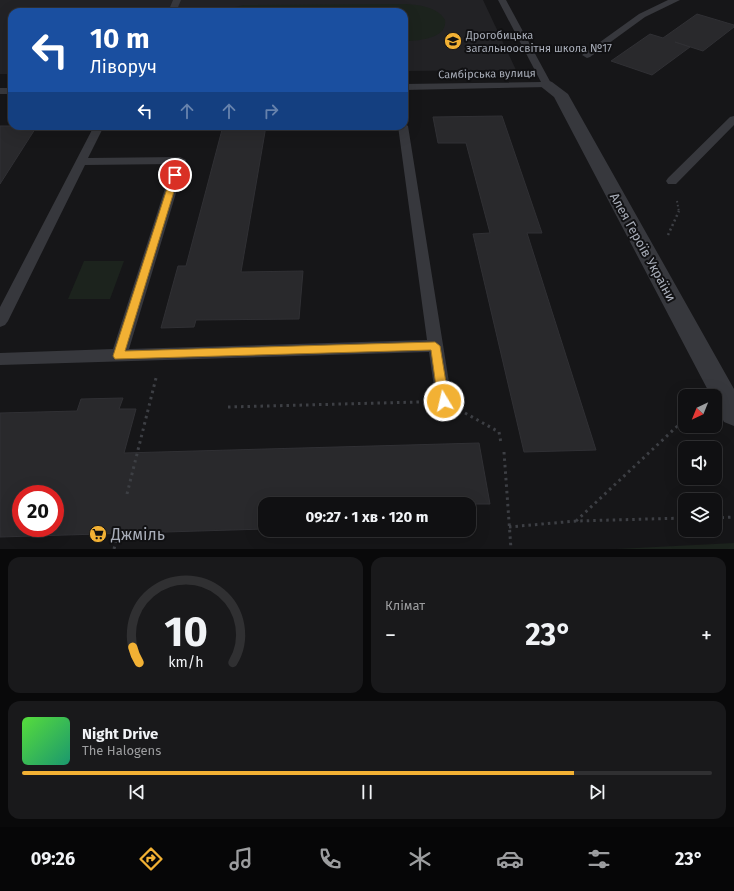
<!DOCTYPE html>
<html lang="uk">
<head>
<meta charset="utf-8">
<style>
  :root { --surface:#101012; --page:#19191b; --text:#f1f3f6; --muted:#9c9d9f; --line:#303032; --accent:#f2b134 }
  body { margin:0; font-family:"Fira Sans",sans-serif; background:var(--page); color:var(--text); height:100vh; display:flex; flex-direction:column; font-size:15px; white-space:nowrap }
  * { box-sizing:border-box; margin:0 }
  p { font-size:13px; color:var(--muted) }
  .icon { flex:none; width:22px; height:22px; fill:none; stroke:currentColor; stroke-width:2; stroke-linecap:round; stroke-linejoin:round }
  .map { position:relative; height:549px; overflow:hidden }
  .side { display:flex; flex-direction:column; gap:8px; padding:8px; background:#09090a; flex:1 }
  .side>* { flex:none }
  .hud { position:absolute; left:8px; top:8px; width:400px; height:122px; border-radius:12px; box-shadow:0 4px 16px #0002,0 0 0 1px var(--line); background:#1a4fa0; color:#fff; overflow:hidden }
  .needle { width:26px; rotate:223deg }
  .buttons { position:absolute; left:678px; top:389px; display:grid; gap:8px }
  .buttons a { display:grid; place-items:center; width:44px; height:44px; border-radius:8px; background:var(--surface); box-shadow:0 4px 16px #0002,0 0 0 1px var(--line); font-size:20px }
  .speed { position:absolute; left:12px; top:485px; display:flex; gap:8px; font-size:20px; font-weight:700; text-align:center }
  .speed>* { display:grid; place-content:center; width:52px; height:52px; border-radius:50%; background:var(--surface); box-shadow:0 4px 16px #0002,0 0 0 1px var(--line); line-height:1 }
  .speed .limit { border:6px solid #d22; background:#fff; color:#111 }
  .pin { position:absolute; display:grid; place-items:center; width:34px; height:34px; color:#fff; margin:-17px; border:2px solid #fff; border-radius:50%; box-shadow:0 1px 4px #0007 }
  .me { position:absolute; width:44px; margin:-22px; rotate:351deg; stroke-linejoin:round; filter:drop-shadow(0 0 3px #0008) }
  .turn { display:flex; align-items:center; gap:14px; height:84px; padding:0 16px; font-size:18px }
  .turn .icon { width:52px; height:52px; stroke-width:2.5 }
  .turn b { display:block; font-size:28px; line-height:34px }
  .lanes { display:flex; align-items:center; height:38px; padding:0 16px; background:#0003; justify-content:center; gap:20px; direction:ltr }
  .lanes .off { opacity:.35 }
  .big { font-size:30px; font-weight:700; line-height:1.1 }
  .side .card { flex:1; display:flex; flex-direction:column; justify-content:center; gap:6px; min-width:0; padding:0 14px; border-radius:12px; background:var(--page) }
  .side .dial { align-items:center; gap:0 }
  .dial svg { height:104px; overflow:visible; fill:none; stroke:var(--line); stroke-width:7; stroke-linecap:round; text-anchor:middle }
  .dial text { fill:var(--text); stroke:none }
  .song { display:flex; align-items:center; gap:12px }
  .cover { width:48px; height:48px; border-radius:6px; background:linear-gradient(135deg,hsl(110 70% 55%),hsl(160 70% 35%)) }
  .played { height:4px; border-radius:2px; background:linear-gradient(90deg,var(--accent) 80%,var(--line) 80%) }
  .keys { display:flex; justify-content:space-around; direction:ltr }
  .heat { display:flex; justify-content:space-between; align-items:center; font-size:22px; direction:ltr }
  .side .tiles { flex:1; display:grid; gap:8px; grid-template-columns:1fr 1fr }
  .card:last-child { grid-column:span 2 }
  .trip { position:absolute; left:258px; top:497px; width:218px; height:40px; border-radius:12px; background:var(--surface); box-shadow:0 4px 16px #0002,0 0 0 1px var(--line); font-weight:700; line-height:40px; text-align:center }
  .tabs { display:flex; height:64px; justify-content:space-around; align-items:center; background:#060607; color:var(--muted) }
  .tabs .icon { width:28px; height:28px }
  .tabs .on { color:var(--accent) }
  .tabs b { font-size:18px; color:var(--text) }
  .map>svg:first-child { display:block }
  .built { fill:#222225 }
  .green { fill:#1c231d }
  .building { fill:#29292c; stroke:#303034; fill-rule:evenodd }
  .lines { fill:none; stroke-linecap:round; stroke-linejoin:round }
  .path-far2 { stroke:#3d3f44; stroke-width:2; stroke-dasharray:1.5 2.5; stroke-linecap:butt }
  .path-far1 { stroke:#3d3f44; stroke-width:2.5; stroke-dasharray:2 3; stroke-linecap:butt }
  .path { stroke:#3d3f44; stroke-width:3; stroke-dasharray:2.5 4; stroke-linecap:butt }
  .lane { fill:#37383d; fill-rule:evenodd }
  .street { fill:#37383d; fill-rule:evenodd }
  .route { fill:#f2b134; stroke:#9d7322 }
  .labels { text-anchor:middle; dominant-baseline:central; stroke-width:4; stroke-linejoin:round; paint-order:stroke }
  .far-poi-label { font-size:11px; fill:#a8adb8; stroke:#111113; text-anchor:start }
  .far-street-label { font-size:11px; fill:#a8adb8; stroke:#111113 }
  .street-label { font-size:13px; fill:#a8adb8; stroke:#111113 }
  .near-poi-label { font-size:16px; fill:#a8adb8; stroke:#111113; text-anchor:start }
</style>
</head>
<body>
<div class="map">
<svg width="734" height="549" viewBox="0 0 734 549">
  <rect width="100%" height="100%" fill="#161618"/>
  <path class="built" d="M0,0H483L516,70L404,71V12H12V74H0Z"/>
  <path class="green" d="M406,4C419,5 438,7 445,20C448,39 416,41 404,41V12H214L244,5Z
    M84,261H124L110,299H68Z
    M734,543V549H616Z"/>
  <path class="building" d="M697,14L734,25V27L703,51L675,42L690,47L652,75L611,61L650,34L663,38Z
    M502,116L542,233H527L596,450L524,452L473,234L490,233L466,143H438L433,117Z
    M0,126H37L0,184Z
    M223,126H266L241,272L303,271L299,319L196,320L194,327L161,328L178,266H186Z
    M123,398L119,409H136L124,453L479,443L490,504H265V529L0,537V413L77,411L81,399ZM21,494H55V528H21Z"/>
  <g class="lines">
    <path class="path-far2" d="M677,201L679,212"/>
    <path class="path-far1" d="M668,235L679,211"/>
    <path class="path" d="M228,407L419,402
      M465,413L499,432L501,443
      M504,452L511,549
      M127,494L156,378
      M715,518L734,517
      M576,521L685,419
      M509,527L576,521L685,518
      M114,549L118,534"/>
    <path class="lane" d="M173,0H181L176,12H168Z
      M498,0H506L552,85L550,87L404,90V84L541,82Z
      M668,0H680L645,17L590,57L587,58L582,55L639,14Z
      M0,88H12V94H0Z
      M734,116V125L676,184H668L666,181L668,178L730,117Z
      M404,123L408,126L452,401L450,406L444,408L438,406L436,401L429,352L0,365V353L113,349L173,164L85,165L8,321L5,325L0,327V307L94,126H104L88,158L180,157L186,160L129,349L427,340L398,126H404Z"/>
    <path class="street" d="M547,80L552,82L568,94L734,389V426L724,422L715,404V396H711L554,97L539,85L542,82Z"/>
  </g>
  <path class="route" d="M172,173L179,175L125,351L435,342L440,346L449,401L448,404H440L438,401L431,350L115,359L113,356Z"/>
  <defs>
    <symbol id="school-disc" viewBox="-11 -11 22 22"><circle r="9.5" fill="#f2b134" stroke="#111113"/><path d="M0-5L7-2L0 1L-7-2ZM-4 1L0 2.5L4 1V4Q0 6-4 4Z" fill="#111"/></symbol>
    <symbol id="supermarket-disc" viewBox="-11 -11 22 22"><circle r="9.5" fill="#f2b134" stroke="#111113"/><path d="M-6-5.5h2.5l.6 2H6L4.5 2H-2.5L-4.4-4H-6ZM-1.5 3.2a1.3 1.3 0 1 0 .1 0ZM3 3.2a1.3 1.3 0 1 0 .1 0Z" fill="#111"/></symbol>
  </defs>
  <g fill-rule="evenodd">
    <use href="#school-disc" x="443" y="31" width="20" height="20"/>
    <use href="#supermarket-disc" x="88" y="524" width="20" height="20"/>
  </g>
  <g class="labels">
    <g class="far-poi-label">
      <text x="466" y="35">Дрогобицька<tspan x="466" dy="13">загальноосвітня школа №17</tspan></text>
    </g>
    <g class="far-street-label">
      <text transform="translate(487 74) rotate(-1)">Самбірська вулиця</text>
    </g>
    <g class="street-label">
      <text transform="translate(643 247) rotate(61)">Алея Героїв України</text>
    </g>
    <g class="near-poi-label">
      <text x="111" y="534">Джміль</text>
    </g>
  </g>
</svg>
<div class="buttons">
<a><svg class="needle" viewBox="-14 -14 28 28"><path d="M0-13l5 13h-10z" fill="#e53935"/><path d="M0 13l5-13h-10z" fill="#9c9d9f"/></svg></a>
<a><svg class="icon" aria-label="sound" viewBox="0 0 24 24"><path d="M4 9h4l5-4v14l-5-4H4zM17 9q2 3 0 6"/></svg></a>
<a><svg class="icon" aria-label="layers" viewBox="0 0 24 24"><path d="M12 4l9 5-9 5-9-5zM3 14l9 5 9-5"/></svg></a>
</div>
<div class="speed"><div class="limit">20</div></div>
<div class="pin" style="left:175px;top:175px;background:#d93025"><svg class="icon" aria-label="arrive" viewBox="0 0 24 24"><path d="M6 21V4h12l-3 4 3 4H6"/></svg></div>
<svg class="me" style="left:444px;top:401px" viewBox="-20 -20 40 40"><circle r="17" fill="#f2b134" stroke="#fff" stroke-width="3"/><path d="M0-11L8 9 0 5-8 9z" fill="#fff"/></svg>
<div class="trip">09:27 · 1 хв · 120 m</div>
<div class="hud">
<div class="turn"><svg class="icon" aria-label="left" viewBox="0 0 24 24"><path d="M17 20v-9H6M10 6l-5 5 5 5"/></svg><div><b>10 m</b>Ліворуч</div></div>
<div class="lanes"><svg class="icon" aria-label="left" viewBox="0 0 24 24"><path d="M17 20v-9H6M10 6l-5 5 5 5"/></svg><svg class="icon off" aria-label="ahead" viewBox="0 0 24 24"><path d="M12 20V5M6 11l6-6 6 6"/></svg><svg class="icon off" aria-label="ahead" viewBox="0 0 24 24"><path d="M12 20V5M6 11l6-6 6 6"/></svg><svg class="icon off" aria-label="right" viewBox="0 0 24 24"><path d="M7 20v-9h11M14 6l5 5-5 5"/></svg></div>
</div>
</div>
<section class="side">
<div class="tiles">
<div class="card dial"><svg viewBox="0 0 100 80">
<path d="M14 69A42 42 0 1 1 86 69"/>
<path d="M14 69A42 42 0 0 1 9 57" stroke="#f2b134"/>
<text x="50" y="56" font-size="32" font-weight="700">10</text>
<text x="50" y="72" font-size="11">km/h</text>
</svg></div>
<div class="card"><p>Клімат</p>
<div class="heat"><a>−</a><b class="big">23°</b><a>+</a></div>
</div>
<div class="card">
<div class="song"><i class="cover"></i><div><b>Night Drive</b><p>The Halogens</p></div></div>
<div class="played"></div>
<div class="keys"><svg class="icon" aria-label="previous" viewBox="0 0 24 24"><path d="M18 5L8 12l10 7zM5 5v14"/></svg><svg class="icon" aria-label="pause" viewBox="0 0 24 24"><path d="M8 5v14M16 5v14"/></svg><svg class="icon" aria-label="next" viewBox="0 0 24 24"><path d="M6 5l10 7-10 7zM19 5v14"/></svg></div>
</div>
</div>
</section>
<nav class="tabs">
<b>09:26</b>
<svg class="icon on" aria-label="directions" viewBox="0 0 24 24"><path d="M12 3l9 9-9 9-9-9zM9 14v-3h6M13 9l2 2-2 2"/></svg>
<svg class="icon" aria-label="music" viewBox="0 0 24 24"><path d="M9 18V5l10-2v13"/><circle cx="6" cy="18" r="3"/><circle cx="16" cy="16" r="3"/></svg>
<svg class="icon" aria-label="phone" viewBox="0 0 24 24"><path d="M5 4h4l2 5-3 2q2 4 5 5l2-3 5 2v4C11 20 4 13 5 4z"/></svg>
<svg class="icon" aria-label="climate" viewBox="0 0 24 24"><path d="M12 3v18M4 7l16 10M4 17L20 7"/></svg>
<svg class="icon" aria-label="car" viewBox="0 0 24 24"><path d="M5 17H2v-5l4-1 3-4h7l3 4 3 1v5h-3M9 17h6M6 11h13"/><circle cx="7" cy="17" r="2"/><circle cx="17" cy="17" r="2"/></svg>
<svg class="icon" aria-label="filters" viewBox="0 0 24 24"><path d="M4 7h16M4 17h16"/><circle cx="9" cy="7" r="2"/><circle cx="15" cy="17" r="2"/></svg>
<b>23°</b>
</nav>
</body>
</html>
